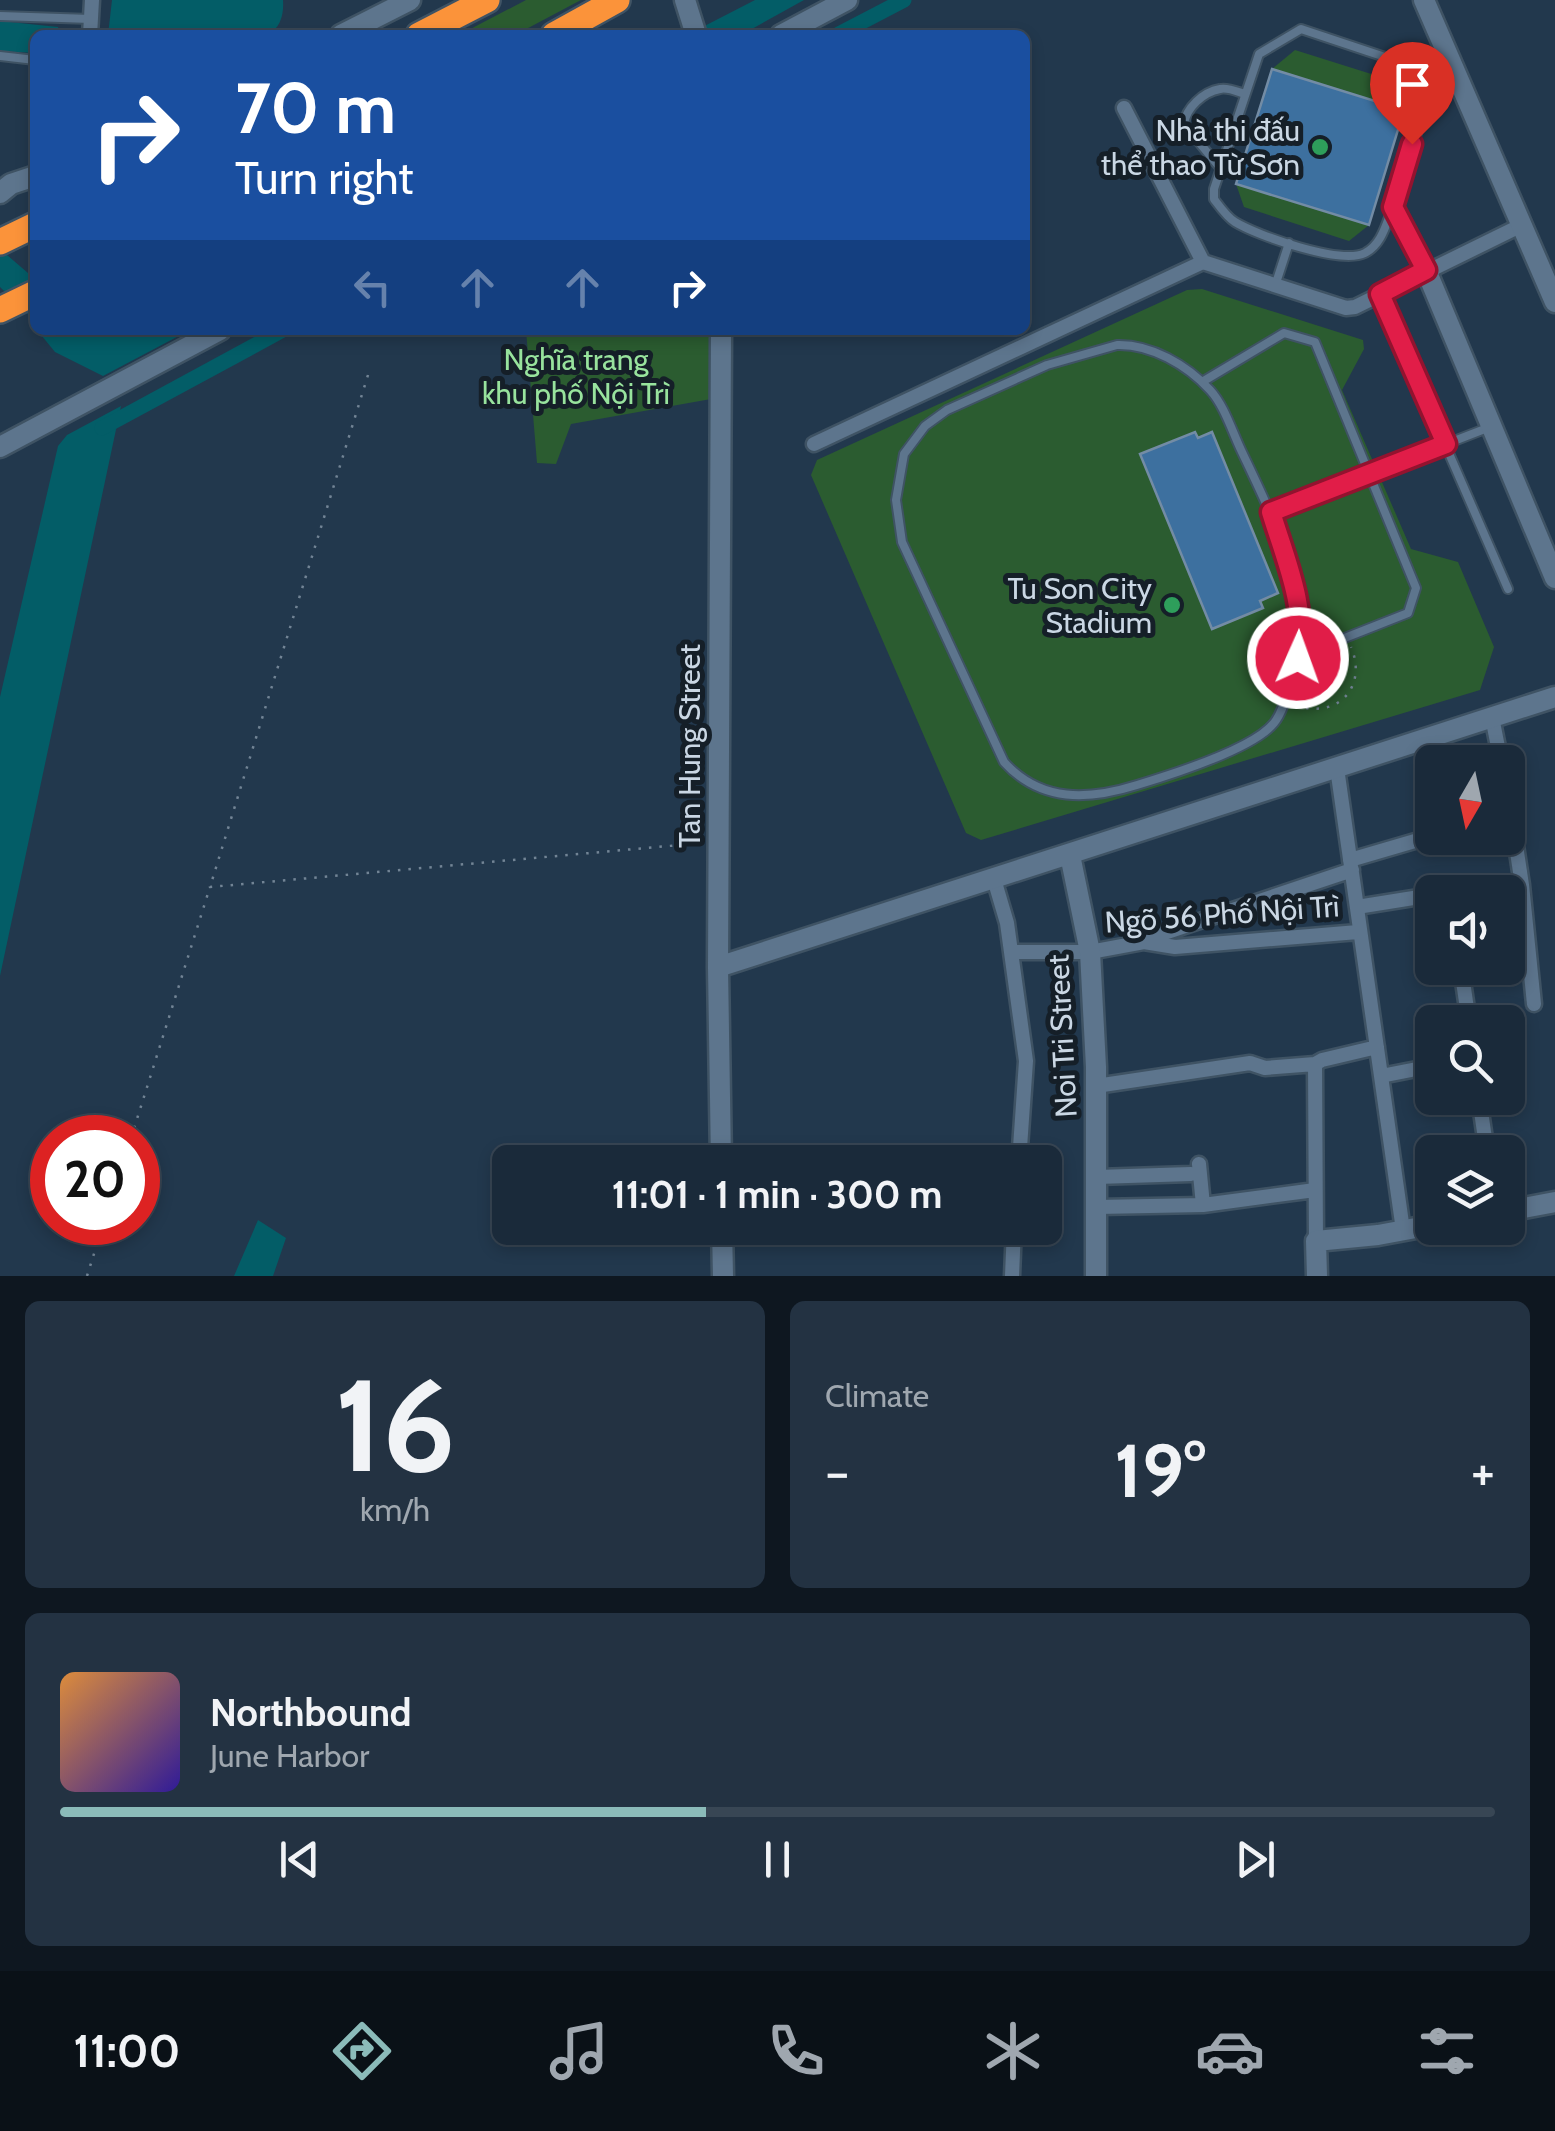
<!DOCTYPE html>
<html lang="en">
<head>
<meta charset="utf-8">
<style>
  :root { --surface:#1a2a3a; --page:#233242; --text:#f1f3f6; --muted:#9fa7af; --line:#384654; --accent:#8bbbb9 }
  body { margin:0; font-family:Cabin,sans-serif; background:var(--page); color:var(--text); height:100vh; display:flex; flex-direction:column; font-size:38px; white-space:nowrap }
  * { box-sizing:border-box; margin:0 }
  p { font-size:32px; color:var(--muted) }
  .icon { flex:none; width:55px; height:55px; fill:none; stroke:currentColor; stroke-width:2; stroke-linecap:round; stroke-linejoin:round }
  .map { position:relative; height:1276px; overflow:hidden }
  .details { display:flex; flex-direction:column; gap:25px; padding:25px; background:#0e1720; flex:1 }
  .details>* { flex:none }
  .banner { position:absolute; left:30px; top:30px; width:1000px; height:305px; border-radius:15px; box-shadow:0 5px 15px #0003,0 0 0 2px var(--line); background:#1a4fa0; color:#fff; overflow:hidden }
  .needle { width:65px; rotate:189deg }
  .tools { position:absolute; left:1415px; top:745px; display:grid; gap:20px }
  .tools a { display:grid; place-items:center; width:110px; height:110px; border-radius:15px; background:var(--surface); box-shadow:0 5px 15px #0003,0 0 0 2px var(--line); font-size:50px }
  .speed { position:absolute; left:30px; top:1115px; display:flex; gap:20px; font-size:50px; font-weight:700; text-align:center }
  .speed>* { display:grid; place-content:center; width:130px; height:130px; border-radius:50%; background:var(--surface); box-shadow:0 5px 15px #0003,0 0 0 2px var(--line); line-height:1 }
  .speed .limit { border:15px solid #d22; background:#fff; color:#111 }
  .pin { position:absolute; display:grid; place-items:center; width:85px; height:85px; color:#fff; margin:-102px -42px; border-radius:50% 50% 50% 0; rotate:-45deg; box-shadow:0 0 10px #0007 }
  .pin .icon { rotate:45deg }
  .me { position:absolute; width:110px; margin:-55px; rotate:2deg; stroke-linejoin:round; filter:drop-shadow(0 0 8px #0008) }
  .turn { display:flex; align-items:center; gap:35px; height:210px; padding:0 40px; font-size:45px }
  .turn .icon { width:130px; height:130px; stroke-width:2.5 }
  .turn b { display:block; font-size:70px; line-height:85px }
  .lanes { display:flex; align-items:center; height:95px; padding:0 40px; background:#0003; justify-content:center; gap:50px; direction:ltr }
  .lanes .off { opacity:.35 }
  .big { font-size:75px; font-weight:700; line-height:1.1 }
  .details .tile { flex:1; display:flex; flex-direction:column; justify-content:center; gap:15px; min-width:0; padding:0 35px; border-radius:15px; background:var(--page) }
  .details .dial { align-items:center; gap:0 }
  .dial b { font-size:130px; line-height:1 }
  .song { display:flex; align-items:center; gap:30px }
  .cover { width:120px; height:120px; border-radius:15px; background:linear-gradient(135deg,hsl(30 70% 55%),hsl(250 70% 35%)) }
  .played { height:10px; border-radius:5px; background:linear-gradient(90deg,var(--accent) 45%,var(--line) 45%) }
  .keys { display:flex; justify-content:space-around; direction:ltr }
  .heat { display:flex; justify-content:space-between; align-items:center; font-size:55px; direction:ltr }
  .details .tiles { flex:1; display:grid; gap:25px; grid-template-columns:1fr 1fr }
  .tile:last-child { grid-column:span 2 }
  .trip { position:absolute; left:492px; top:1145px; width:570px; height:100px; border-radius:15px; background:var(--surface); box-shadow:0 5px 15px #0003,0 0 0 2px var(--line); font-weight:700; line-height:100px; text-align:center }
  .tabs { display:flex; height:160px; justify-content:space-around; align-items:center; background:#0a1117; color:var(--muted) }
  .tabs .icon { width:70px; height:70px }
  .tabs .selected { color:var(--accent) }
  .tabs b { font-size:45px; color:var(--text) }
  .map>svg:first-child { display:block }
  .green { fill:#2b5c30 }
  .water { fill:#035d67 }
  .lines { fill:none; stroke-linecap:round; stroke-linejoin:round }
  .canal { stroke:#035d67; stroke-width:15 }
  .building { fill:#3d709f; stroke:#738ca5; stroke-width:2.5 }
  .lane-casing { stroke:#3f5364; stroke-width:12 }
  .street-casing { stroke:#3f5364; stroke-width:19 }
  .secondary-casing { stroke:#3f5364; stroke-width:25 }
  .highway-casing { stroke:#3f5364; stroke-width:30 }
  .path { stroke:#728495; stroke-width:2.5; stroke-dasharray:2.5 8; stroke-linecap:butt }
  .lane { stroke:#5d758d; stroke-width:8 }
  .street { stroke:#5d758d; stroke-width:14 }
  .secondary { stroke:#5d758d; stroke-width:20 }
  .highway { stroke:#fb933a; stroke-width:25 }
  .route-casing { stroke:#92132f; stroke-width:25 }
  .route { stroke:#e11d48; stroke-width:18 }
  .leisure-dot { fill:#2e9e5b; stroke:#151f28; stroke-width:4 }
  .labels { text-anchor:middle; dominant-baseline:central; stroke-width:10; stroke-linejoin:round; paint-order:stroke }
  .poi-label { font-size:30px; fill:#cad7e4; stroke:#151f28; text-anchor:end }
  .park-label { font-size:30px; fill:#98e39d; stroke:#151f28 }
  .street-label { font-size:30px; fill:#cad7e4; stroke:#151f28 }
</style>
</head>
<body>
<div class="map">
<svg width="1555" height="1276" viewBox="0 0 1555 1276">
  <rect width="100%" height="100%" fill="#22384d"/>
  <path class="green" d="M526,0H581L515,35H459Z
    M1295,50L1403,84L1404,110L1369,225L1349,241L1244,207L1236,184L1272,69Z
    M1202,289L1363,340L1364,349L1342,390L1411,549L1458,562L1494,647L1480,690L981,840L966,833L811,475L817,460L1187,290Z
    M526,330H710L711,399L571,424L556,464L537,463Z"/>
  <path class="water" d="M112,0H283C284,14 281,28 267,35H108Z
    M755,0H804L741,35H687Z
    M0,21L58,27L60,35H35V53L0,51Z
    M0,249L35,279V321L0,287Z
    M37,330H91L109,337L126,330H190L103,376L55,352Z
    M121,406L0,976V697L58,446L67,435Z
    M258,1220L286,1238L273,1276H234Z"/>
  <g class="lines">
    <path class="canal" d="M837,35L904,0
      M102,428L283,330"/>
  </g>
  <path class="building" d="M1272,69L1404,110L1369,225L1236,184Z
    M1195,432L1198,438L1212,432L1278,593L1260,601L1263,608L1212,629L1140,454Z"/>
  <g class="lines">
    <defs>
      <path id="lane" d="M0,16L91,19
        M0,56L35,60
        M1221,169L1184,124C1186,108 1203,92 1220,89C1228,87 1238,92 1245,94
        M1393,207C1386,224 1382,244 1365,253C1341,265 1258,236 1235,222C1227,217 1220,207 1214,199V189L1259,54L1301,29L1388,58C1405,69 1418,88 1421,109C1423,124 1399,188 1393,207L1426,270
        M1275,286L1289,243
        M1380,295L1508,589
        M1117,345C1151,344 1187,365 1210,390C1224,405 1232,431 1241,450C1275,522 1316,600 1291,681C1287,694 1283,712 1274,723C1253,749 1170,775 1137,785C1089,800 1041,803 1004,762L902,542L896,500L904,454L925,426L947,410L1047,365Z
        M1202,382L1284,333L1315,342L1416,588L1408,613L1299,656
        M1271,512L1490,427"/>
      <path id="street" d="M90,35L92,0
        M1124,108L1203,262L1346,308L1355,307L1522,225
        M814,444L1203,262
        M1492,717L1501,762
        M1337,768L1403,1230
        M1350,860L1432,836
        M994,879L1007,923L1026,1061L1019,1162
        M1522,885L1534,1004
        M1449,892L1522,885L1508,793
        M1357,907L1432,895
        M1144,942L1158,935L1352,870
        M1011,952H1090L1144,942L1175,947L1358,932
        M1461,968L1469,1022
        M1315,1064L1316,1241
        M1381,1076L1432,1066
        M1096,1086L1250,1063L1265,1068L1315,1064L1322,1060L1377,1047
        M1479,1098L1487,1152
        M1199,1164L1203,1205
        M1097,1177L1191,1174
        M1097,1207L1203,1205L1315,1190
        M1012,1276L1014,1228"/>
      <path id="secondary" d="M685,0L696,35
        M1424,0L1555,302
        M341,35L410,0
        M781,35L847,0
        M0,193L11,184L35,176
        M1426,270L1555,578
        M721,330L718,967L721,1162
        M0,447L220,330
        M1070,855L1090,952L1096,1067V1276
        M718,967L1555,697
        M1508,1211L1555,1202
        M722,1228L723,1276
        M1317,1276L1316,1241L1378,1235L1432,1225"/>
      <path id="highway" d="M419,35L487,0
        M554,35L617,0
        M0,242L35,225
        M0,310L35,293"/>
    </defs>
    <use href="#lane" class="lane-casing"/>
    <use href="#street" class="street-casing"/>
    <use href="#secondary" class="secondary-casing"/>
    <use href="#highway" class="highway-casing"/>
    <path class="path" d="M368,375L210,887L702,843
      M1306,708C1344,714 1366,682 1351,647
      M131,1138L210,887
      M87,1276L104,1222"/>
    <use href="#lane" class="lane"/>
    <use href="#street" class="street"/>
    <use href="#secondary" class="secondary"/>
    <use href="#highway" class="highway"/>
  </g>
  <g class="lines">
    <defs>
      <path id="route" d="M1298,658C1307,607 1286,561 1271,512L1446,444L1380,294L1426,270L1393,207L1412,144"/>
    </defs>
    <use href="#route" class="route-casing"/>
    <use href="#route" class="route"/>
  </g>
  <g class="leisure-dot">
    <circle cx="1320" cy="147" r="10"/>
    <circle cx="1172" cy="605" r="10"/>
  </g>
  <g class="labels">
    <g class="poi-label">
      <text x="1300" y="130">Nhà thi đấu<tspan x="1300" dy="34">thể thao Từ Sơn</tspan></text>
      <text x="1152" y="588">Tu Son City<tspan x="1152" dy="34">Stadium</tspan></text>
    </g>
    <g class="park-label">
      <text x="576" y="359">Nghĩa trang<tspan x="576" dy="34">khu phố Nội Trì</tspan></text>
    </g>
    <g class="street-label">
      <text transform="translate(689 746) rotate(-90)">Tan Hung Street</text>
      <text transform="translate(1222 914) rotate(-4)">Ngõ 56 Phố Nội Trì</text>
      <text transform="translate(1062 1036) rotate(-93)">Noi Tri Street</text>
    </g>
  </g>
</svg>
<div class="tools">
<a><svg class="needle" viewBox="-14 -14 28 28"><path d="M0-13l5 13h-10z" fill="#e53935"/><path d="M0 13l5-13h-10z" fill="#9fa7af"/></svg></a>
<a><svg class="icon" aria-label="sound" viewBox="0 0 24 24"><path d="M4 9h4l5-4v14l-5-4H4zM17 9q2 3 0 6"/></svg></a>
<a><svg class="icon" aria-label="search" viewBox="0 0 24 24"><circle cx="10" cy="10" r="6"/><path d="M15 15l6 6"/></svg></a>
<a><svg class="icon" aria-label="layers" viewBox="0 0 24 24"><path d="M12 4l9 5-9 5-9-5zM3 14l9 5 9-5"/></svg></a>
</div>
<div class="speed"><div class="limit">20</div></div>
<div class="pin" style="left:1412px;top:144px;background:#d93025"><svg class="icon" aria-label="arrive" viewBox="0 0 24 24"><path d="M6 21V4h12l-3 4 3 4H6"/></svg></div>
<svg class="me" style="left:1298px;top:658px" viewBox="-20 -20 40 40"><circle r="17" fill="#e11d48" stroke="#fff" stroke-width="3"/><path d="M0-11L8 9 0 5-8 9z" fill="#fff"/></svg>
<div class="trip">11:01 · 1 min · 300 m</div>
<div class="banner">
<div class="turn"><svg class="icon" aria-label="right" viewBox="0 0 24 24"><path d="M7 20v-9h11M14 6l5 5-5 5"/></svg><div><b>70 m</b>Turn right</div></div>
<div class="lanes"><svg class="icon off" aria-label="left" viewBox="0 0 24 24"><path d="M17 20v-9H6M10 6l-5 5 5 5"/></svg><svg class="icon off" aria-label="ahead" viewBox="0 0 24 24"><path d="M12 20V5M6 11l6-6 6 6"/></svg><svg class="icon off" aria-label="ahead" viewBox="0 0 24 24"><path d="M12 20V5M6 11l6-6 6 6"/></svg><svg class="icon" aria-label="right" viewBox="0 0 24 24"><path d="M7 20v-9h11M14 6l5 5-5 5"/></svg></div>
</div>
</div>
<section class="details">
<div class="tiles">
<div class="tile dial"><b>16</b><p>km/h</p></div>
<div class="tile"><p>Climate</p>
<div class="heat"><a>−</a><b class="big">19°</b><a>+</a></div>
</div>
<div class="tile">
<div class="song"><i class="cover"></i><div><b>Northbound</b><p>June Harbor</p></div></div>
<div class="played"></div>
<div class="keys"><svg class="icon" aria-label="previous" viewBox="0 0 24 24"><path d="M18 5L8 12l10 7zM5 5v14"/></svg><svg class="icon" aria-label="pause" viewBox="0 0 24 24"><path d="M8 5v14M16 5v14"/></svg><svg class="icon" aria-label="next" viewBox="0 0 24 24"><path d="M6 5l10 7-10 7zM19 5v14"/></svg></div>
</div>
</div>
</section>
<nav class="tabs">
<b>11:00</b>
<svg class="icon selected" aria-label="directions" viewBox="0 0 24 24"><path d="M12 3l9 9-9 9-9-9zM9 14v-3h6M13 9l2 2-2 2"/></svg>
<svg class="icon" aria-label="music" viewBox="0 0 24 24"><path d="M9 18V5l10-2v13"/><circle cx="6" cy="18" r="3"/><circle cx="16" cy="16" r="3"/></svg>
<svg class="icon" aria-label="phone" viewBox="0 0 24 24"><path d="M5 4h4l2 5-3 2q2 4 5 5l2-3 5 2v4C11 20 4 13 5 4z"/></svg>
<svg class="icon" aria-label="climate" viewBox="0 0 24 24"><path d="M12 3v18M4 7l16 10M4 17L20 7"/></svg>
<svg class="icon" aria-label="car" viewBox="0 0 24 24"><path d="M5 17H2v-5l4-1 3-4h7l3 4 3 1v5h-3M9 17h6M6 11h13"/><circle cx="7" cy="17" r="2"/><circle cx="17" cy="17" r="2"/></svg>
<svg class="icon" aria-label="filters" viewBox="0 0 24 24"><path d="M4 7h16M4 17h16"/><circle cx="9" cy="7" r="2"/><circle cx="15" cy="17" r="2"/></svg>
</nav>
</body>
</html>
